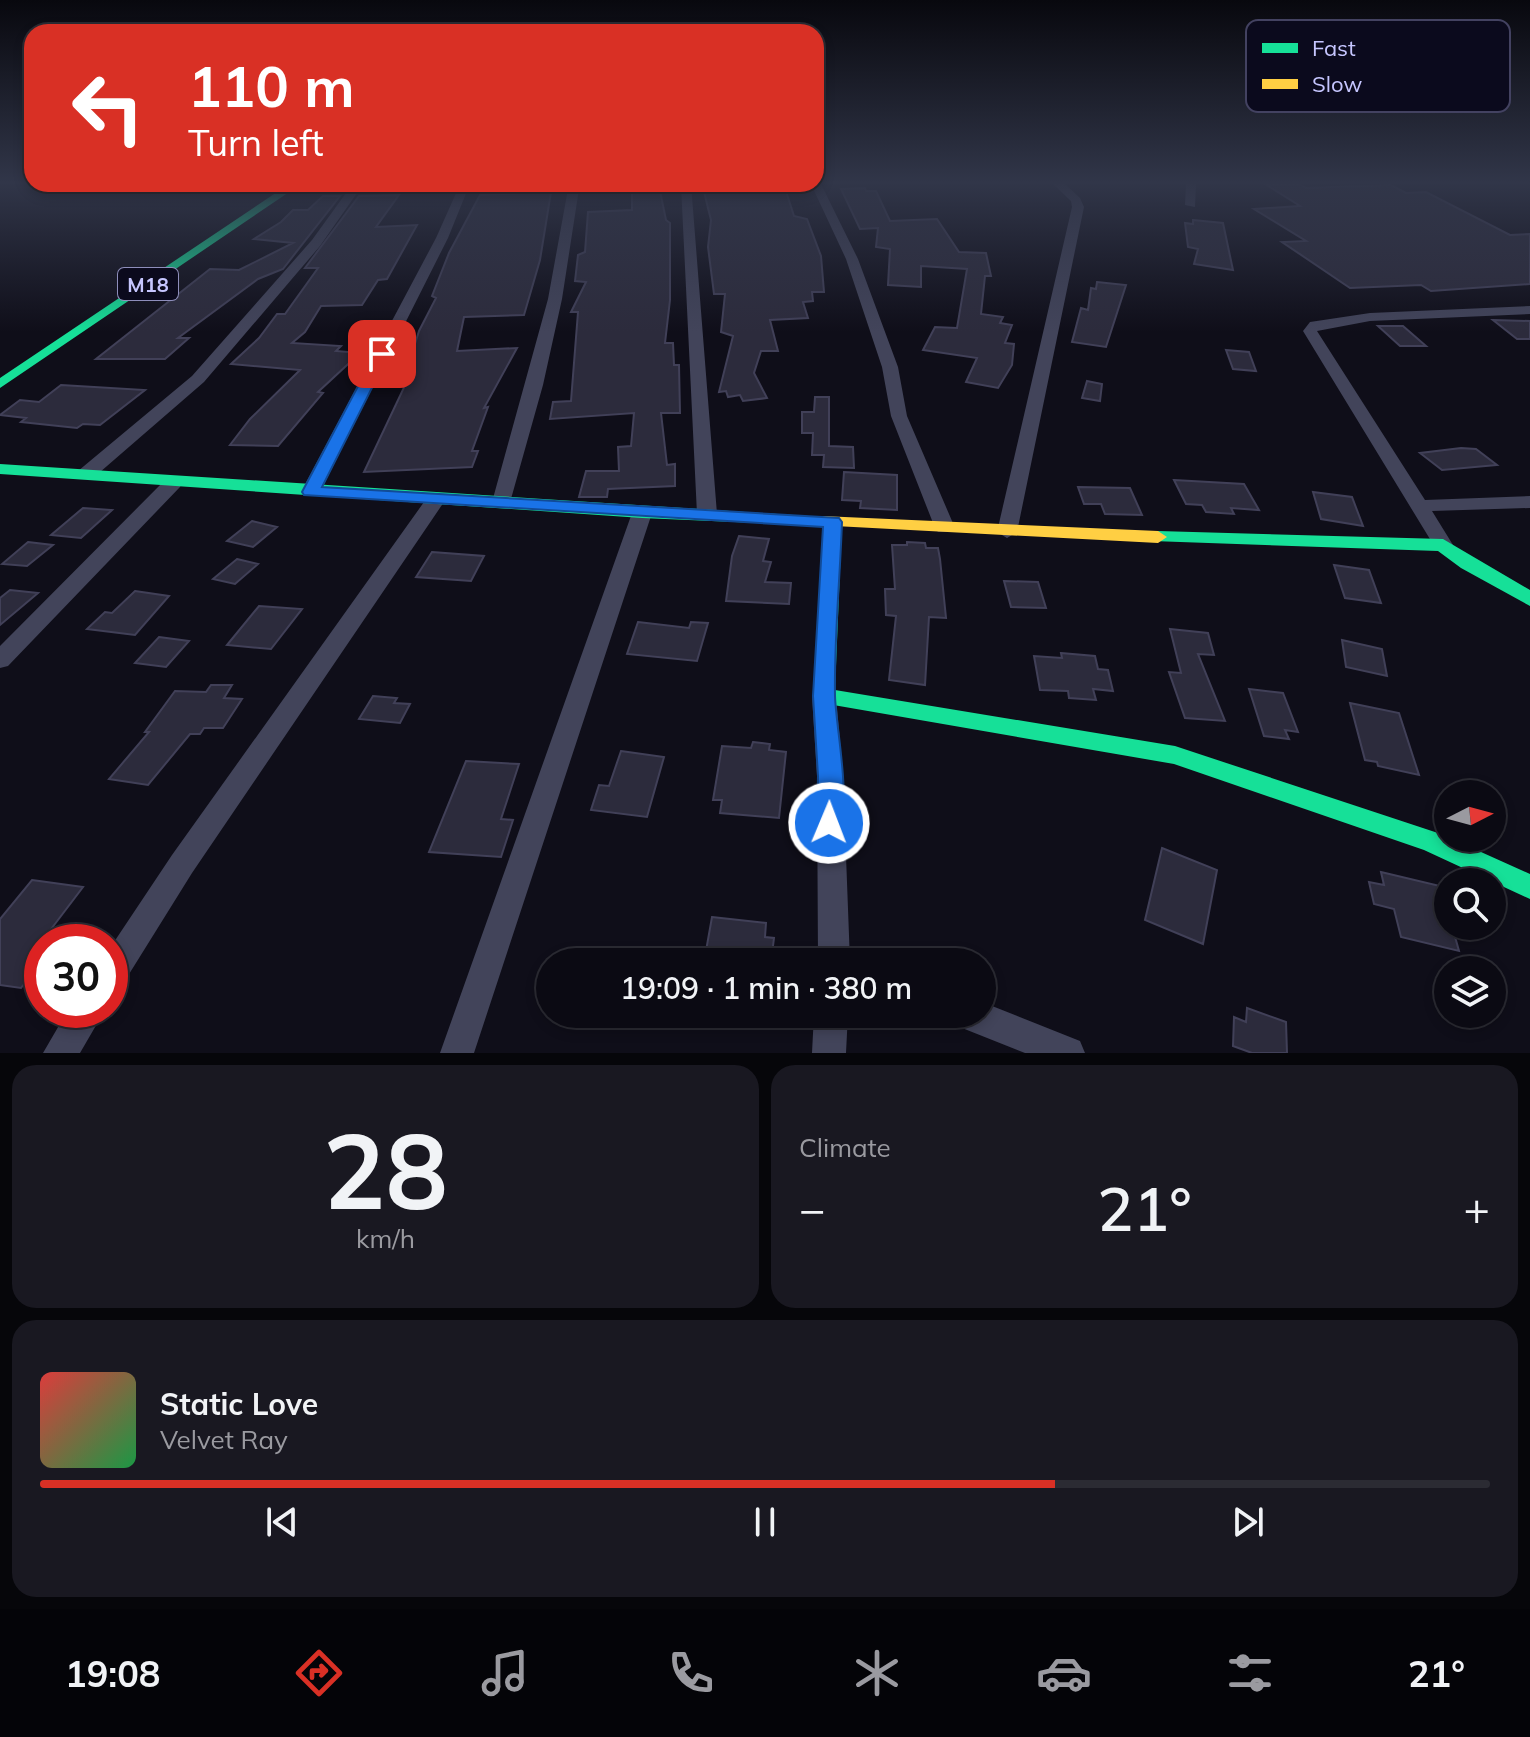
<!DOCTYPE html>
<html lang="en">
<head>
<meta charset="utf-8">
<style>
  :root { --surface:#0b0a13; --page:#191821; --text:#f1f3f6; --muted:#9a9aa0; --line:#2b2b33; --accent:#d93025 }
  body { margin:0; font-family:Mulish,sans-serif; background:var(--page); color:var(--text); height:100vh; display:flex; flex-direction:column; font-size:30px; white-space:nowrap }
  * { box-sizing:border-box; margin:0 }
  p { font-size:26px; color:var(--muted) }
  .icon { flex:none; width:44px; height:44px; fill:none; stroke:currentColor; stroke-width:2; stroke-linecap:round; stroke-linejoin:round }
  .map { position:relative; height:1053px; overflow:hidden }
  .panel { display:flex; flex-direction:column; gap:12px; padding:12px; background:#06060a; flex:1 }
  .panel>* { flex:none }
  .banner { position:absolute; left:24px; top:24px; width:800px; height:168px; border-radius:24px; box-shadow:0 4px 12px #0003,0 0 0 2px var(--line); background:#d93025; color:#fff; overflow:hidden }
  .needle { width:52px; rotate:84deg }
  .buttons { position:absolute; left:1434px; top:780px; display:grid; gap:16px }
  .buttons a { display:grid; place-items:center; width:72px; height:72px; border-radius:50%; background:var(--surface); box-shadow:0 4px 12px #0003,0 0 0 2px var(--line); font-size:40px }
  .speed { position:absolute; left:24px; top:924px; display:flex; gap:16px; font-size:40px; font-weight:700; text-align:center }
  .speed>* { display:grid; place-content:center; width:104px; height:104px; border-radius:50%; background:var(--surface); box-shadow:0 4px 12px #0003,0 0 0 2px var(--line); line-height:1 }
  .speed .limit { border:12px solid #d22; background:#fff; color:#111 }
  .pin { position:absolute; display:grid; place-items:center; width:68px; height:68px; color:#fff; margin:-34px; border-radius:16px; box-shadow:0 4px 12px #0006 }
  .me { position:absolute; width:88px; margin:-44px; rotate:1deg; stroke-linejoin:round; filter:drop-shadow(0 0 6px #0008) }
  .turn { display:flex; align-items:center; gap:28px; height:168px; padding:0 32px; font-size:36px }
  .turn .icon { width:104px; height:104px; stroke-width:2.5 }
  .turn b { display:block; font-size:56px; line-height:68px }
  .big { font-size:60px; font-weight:600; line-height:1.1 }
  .panel .card { flex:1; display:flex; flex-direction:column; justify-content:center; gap:12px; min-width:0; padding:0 28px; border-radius:24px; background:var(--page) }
  .panel .dial { align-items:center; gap:0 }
  .dial b { font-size:104px; line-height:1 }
  .song { display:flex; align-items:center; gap:24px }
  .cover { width:96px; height:96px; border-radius:12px; background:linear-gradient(135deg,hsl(0 70% 55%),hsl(140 70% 35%)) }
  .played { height:8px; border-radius:4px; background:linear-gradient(90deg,var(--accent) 70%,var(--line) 70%) }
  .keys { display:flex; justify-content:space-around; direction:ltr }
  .heat { display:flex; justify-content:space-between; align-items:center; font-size:44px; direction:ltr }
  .panel .tiles { flex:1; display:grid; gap:12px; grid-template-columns:1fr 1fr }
  .card:last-child { grid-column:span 2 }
  .trip { position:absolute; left:536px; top:948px; width:460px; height:80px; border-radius:40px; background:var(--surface); box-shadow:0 4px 12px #0003,0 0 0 2px var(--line); font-weight:600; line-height:80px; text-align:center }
  .tabs { display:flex; height:128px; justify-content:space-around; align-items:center; background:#040408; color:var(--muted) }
  .tabs .icon { width:56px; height:56px }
  .tabs .current { color:var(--accent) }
  .tabs b { font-size:36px; color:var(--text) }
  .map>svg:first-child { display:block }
  .building { fill:#2c2b3c; stroke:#414058; stroke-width:2 }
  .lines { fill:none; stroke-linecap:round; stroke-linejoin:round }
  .street { fill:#42445a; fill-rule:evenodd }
  .fast { fill:#16e098; fill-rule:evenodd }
  .slow { fill:#ffcf43; fill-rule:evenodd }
  .route { fill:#1a73e8; stroke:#114b97; stroke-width:2 }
  .labels { text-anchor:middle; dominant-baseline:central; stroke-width:8; stroke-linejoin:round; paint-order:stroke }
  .shield { fill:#0b0a1d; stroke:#8e8ebb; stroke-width:2 }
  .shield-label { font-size:20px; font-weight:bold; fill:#c6c6ff }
  .key { fill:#0b0a1d; stroke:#434261; stroke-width:2 }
  .key-label { font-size:22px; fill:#c6c6ff }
</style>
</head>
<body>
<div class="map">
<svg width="1530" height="1053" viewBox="0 0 1530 1053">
  <rect width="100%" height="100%" fill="#0f0e19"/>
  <path class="building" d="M1265,184H1299L1306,188L1391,185L1406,193L1426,192L1510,235L1530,234V284L1431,291L1421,285L1350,288L1282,242L1306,241L1254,209L1300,206Z
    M785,188L794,216L807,219L821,256L824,292H812L813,301L803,302L808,318L770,320L778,351H761L754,373L767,398L743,401L740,395L728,397L726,391L719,392L733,336L721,332L725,294H714L708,247L711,220L704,192Z
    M865,188L866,191H876L890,221L937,219L959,252L986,253L991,276H985L981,314L1003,317L1000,323L1012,325L1005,343L1014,344L1012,365L998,388L966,382L977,358L923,350L935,327L957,328L967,269L921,266V287L888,285L890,249L876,247L878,228L860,229L841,189Z
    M660,191L666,220L670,223V300L665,343H673L674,365H679L680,413H661L667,465L675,464V486L608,489L607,497H579L586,471H619L618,447L631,446L634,413L550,419L553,402L571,401L578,312H571L586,282L575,281L578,255L585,252L588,212L632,210V192Z
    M551,192L540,260L524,315L464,317L457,351L517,348L484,408L488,407L472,451H478L472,467L364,472L408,379H404L419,331L436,298L432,296L449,253L480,195Z
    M399,195L376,227L417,225L387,279L378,280L362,305L321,306L305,332L292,343L341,346L336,351L360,353L318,392L323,393L278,446L230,445L250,419L300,370L231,364L259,338L277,314H285L318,268H305L359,196Z
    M323,196H340L283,269L258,279L178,338H189L165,359H96L210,269L239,270L293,243L254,239L281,222L293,210H308Z
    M1193,220L1223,223L1233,270L1194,264L1198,249L1188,247L1185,223L1193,224Z
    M1097,282L1126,285L1106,347L1072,342L1081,308L1088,310L1091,288L1096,289Z
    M1493,320L1530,321V339H1517Z
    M1378,326H1403L1426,346H1400Z
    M1226,350L1249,352L1256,371L1233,369Z
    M1087,381L1102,384L1100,401L1082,398Z
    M61,385L145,390L100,425L83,424L77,428L21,422L26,418L0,415L20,400L39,402Z
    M815,397H829V446L853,447L854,468L823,467L824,455H812L813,433H802V412H814Z
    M1461,448L1476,449L1497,465L1442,470L1420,453Z
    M844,472L897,475V510L860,508L861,501L842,500Z
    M1174,480L1244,484L1259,510L1231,508L1234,514L1206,512L1202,505L1186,504Z
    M1078,487L1130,488L1142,515L1105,514L1101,504H1084Z
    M1313,492L1352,497L1363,526L1321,519Z
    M83,508L112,510L81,538L51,535Z
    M252,521L277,527L253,547L227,541Z
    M739,536L769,539L763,561L771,562L765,582L791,583L789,604L726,601L732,556Z
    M28,542L53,545L27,566L2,564Z
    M907,542L925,543L926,548H938L940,559L946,618L929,617L925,685L889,680L896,616L886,615L885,589H895L892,545H907Z
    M432,552L484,556L471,581L416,577Z
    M237,559L258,564L235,584L213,579Z
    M1334,565L1369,570L1381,603L1345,598Z
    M1004,581L1038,582L1046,608L1011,607Z
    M10,590L38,593L0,625V598Z
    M135,591L169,596L135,635L87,629L105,612L112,613Z
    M259,606L302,609L271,649L227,645Z
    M638,622L689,628L691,622L708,623L697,661L627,654Z
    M1170,629L1208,633L1214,655L1198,654L1225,721L1185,718L1169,672L1181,673Z
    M159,637L189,641L166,667L135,663Z
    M1342,640L1382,649L1387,676L1346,667Z
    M1061,653L1095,656L1098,669L1108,670L1113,691L1093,689L1096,700L1069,698L1068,691L1040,690L1034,656L1062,658Z
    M211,685H232L224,698L242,699L223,728H204L200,734H190L148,785L109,779L149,732H145L175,691L206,692Z
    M1249,689L1283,693L1298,732L1285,730L1289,739L1264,736Z
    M373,696L397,698L394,703L410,704L400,723L359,719Z
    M1350,703L1399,713L1419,775L1378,766L1377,762L1365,760Z
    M753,742L770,744L769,750L786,752L779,818L720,813L722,800H713L722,746L751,748Z
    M621,751L664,757L647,817L591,810L599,785L609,786Z
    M466,761L519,764L501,819L513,820L501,857L429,852Z
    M1162,848L1217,870L1203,944L1145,920Z
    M1381,872L1440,886L1448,914V926H1452L1459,951L1401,937L1394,909L1374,904L1369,882L1384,885Z
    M32,880L83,887L42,941V960L21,988L0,985V919Z
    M712,917L766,923L765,937L774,938L771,962H704Z
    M1247,1008L1286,1022L1287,1053H1252L1233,1046L1234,1017L1246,1022Z"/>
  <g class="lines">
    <path class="street" d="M460,184H691L717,514L714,518L707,520L697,514L681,185L579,189L562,299L543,385L509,506H495L492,502L548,299L568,189L467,191L448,238L318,496H304L301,492L436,238L457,191L357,193L320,246L204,382L92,479H78L76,475L78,471L192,376L312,240L346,193L286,194L281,191L282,189Z
      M811,184H821L858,259L898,367L907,416L955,528L952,532H938L935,528L891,416L882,367L846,259Z
      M1053,184H1065L1080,198L1084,207L1017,532L1007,538L997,532L1072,207L1071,201Z
      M1186,184H1196L1195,207L1185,205Z
      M1530,306V314L1370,321L1317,331L1425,500L1530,496V508L1432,511L1453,545L1443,551L1436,549L1303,331L1310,322L1370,313Z
      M173,477L182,483L180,487L8,666L0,668V646L166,479Z
      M436,493L446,499L192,873L121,987L110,992V948L172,855L429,495Z
      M642,507L652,513L474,1053H440L632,513Z
      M824,687L833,690L836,696L843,776L850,962H818L817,776L812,696L815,690Z
      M982,1002L1080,1041L1085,1053H1025L957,1026L952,1014H982Z
      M68,1010H105L80,1053H43Z
      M814,1014H848L846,1053H812Z"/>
    <path class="fast" d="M289,184H301L0,388V378Z
      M0,464L839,518L842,522L835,690L1175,746L1441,834L1530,874V899L1424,850L1174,764L816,702L813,696L824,526L642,518L0,474Z
      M1158,531L1443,539L1530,590V606L1461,568L1438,551L1152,541L1149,537Z"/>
    <path class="slow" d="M822,516L1158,531L1167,537L1158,543L816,525L813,521Z"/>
  </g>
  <linearGradient id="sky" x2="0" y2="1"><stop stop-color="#08080e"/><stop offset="0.55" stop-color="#313649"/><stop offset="1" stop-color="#313649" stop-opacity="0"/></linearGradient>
  <rect width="1530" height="332" fill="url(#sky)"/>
  <path class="route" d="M382,350L389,354L322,487L839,518L842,522C840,580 834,638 835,696C836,729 852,802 838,831L829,834L820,831L817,823L818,776L813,696L823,527L304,495L302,492L375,354Z"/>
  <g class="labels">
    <rect class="shield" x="118" y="268" width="60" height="32" rx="6"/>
    <g class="shield-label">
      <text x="148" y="284">M18</text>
    </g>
  </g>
  <rect x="1246" y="20" width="264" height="92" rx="12" class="key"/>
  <rect x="1262" y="43" width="36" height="10" fill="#16e098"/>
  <rect x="1262" y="79" width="36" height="10" fill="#ffcf43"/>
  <g class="key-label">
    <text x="1312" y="56">Fast</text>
    <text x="1312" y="92">Slow</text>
  </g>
</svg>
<div class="buttons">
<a><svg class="needle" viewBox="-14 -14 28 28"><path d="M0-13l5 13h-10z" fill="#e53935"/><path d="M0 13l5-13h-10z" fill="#9a9aa0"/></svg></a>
<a><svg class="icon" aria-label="search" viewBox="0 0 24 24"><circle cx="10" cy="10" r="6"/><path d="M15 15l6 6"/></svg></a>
<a><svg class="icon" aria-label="layers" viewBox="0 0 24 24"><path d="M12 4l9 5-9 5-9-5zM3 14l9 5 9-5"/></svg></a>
</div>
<div class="speed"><div class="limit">30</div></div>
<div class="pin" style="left:382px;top:354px;background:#d93025"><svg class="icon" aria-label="arrive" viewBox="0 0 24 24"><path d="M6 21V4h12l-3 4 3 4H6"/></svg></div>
<svg class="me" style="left:829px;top:823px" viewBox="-20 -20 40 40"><circle r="17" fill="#1a73e8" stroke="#fff" stroke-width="3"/><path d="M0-11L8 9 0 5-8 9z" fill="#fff"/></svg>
<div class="trip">19:09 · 1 min · 380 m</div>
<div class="banner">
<div class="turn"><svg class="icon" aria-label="left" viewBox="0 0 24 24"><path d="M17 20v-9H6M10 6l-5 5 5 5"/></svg><div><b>110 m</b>Turn left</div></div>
</div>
</div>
<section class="panel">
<div class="tiles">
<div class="card dial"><b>28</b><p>km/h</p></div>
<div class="card"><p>Climate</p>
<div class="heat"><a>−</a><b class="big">21°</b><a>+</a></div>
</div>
<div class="card">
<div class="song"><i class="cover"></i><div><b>Static Love</b><p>Velvet Ray</p></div></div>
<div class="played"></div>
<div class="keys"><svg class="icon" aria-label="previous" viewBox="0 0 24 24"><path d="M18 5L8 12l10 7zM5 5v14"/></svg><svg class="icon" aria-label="pause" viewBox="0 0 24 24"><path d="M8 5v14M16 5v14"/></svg><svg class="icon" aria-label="next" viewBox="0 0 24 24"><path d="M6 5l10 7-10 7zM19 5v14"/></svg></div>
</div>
</div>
</section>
<nav class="tabs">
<b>19:08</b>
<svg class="icon current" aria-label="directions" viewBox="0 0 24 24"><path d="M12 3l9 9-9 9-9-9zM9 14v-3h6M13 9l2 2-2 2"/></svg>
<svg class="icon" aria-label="music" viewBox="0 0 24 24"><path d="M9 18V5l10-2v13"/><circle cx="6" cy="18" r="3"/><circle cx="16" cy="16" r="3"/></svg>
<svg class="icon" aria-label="phone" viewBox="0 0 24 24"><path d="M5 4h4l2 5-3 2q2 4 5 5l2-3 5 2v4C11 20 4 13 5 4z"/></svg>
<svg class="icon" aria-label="climate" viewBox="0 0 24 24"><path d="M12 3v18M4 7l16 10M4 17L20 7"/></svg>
<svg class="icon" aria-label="car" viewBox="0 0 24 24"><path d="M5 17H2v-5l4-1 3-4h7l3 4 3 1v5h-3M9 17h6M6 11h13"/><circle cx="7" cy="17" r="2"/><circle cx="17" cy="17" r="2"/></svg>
<svg class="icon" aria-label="filters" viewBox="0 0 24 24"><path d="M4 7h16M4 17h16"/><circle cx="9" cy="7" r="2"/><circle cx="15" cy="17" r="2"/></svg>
<b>21°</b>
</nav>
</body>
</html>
